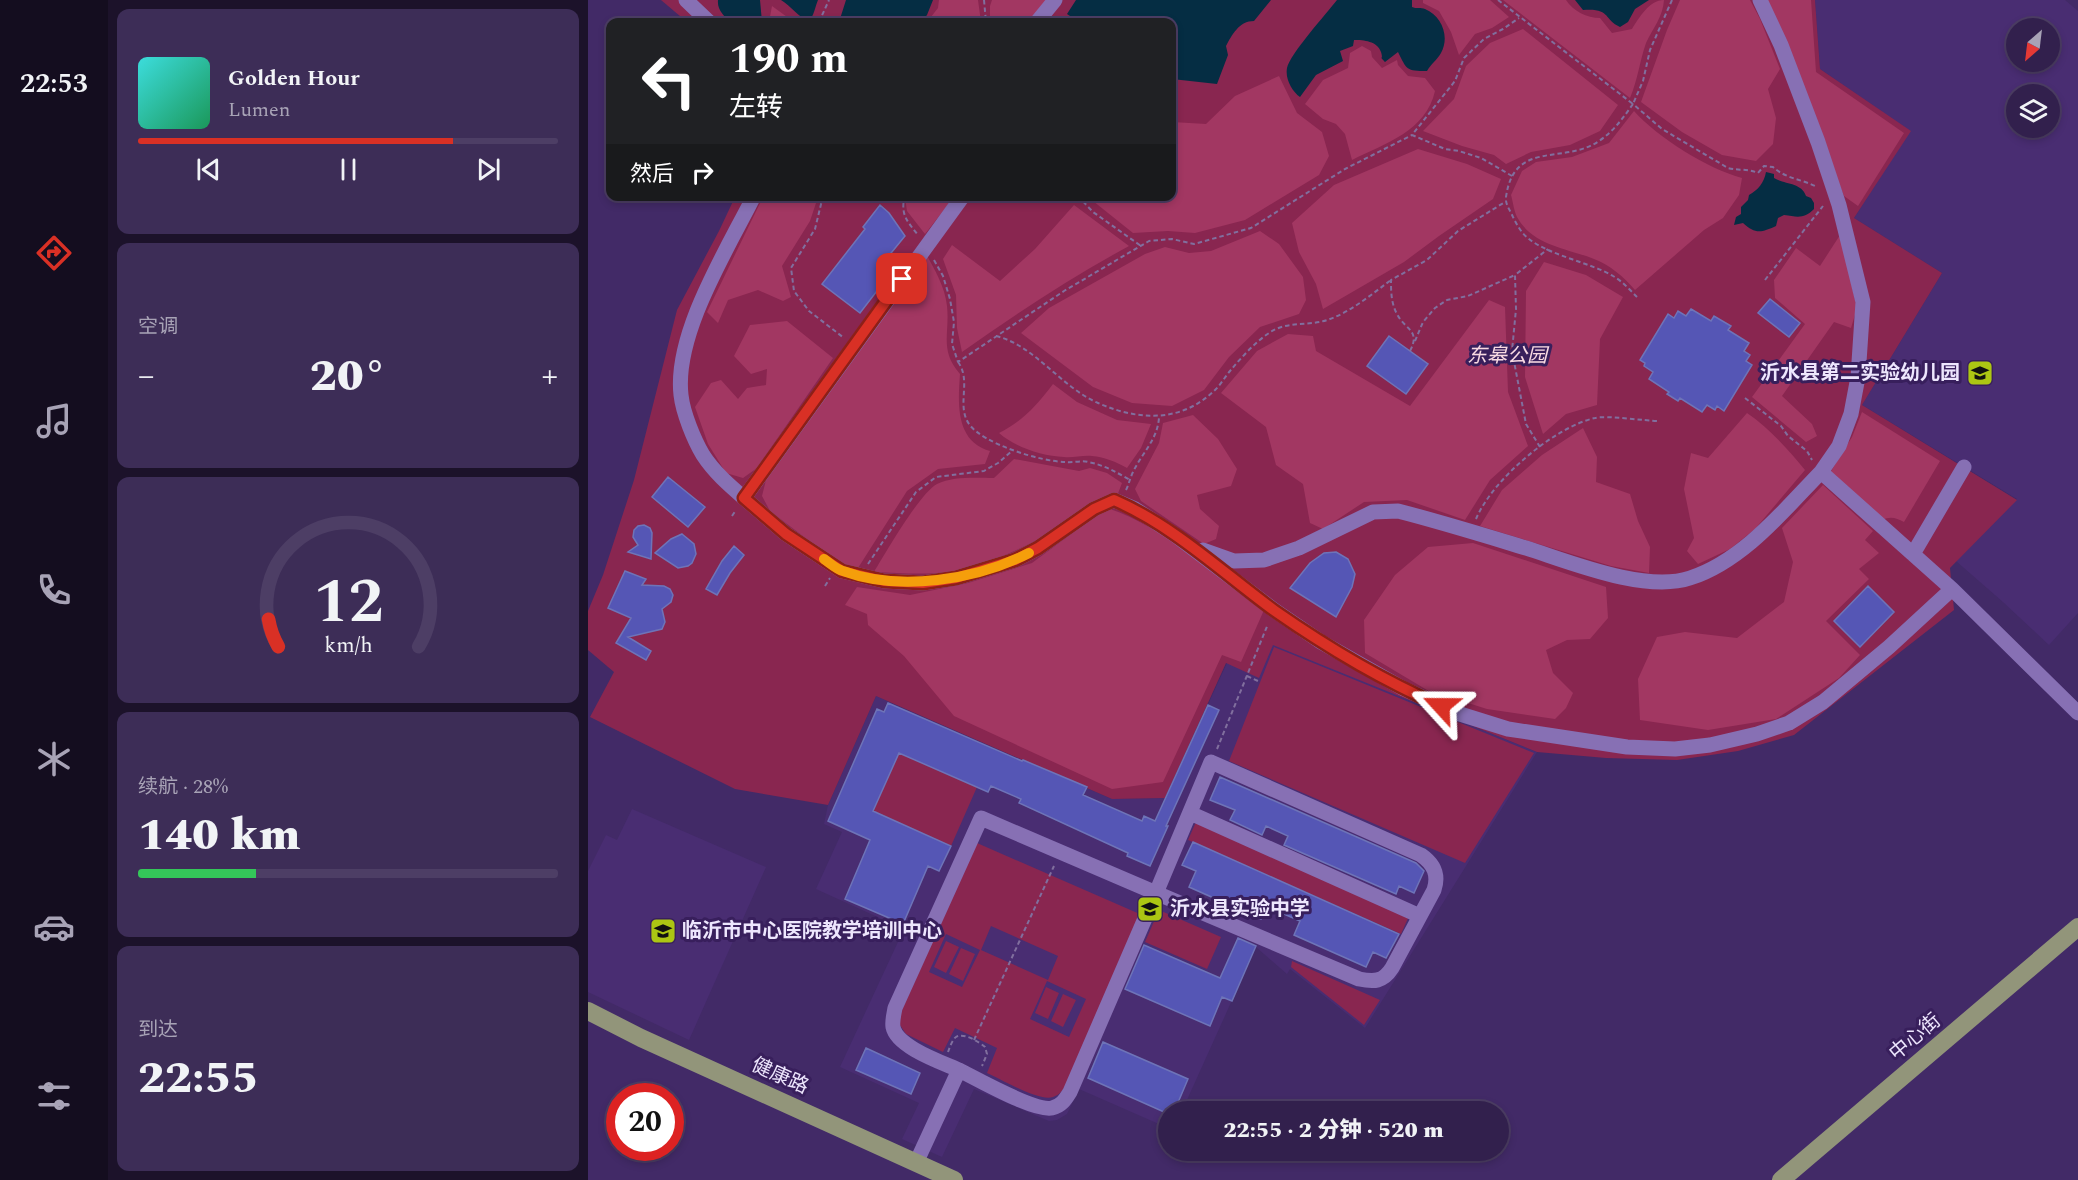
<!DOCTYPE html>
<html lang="zh">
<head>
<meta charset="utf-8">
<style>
  :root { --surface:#32204d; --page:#3d2d57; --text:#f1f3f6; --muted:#a8a3b6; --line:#4d3e65; --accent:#d93025 }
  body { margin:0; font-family:Spectral,"Noto Sans SC",serif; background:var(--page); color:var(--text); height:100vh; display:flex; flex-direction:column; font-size:22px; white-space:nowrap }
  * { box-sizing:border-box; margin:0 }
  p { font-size:20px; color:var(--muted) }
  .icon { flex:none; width:33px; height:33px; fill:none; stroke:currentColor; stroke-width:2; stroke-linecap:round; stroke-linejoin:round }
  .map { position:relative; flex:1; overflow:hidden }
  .side { display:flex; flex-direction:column; gap:9px; padding:9px; background:#1c122a; width:480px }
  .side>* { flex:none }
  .hud { position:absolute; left:18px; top:18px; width:570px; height:183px; border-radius:12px; box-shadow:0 3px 9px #0003,0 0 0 2px var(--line); background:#202124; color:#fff; overflow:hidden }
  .needle { width:39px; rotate:208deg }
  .controls { position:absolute; left:1418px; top:18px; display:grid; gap:12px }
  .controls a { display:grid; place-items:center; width:54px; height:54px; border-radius:50%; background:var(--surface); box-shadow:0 3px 9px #0003,0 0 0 2px var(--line); font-size:30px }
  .speed { position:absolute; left:18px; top:1083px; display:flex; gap:12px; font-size:30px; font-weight:700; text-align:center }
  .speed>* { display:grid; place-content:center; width:78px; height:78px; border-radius:50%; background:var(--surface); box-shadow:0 3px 9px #0003,0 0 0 2px var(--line); line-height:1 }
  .speed .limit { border:9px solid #d22; background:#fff; color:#111 }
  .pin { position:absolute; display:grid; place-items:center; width:51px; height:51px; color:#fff; margin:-26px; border-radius:12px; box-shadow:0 3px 9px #0006 }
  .me { position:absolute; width:66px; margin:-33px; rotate:294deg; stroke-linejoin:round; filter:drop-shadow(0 0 4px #0008) }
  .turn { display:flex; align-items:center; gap:21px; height:126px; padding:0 24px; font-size:27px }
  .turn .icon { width:78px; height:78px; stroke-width:2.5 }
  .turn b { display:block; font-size:42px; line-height:51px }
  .then { display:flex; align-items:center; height:57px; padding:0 24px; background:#0003; gap:12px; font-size:22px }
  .big { font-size:45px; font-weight:800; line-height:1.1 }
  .side .widget { flex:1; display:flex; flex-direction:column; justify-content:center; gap:9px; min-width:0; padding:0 21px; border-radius:12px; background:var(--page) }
  .side .dial { align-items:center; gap:0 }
  .dial svg { height:156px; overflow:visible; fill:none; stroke:var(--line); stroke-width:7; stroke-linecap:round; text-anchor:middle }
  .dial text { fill:var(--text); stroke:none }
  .song { display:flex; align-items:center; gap:18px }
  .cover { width:72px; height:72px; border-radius:9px; background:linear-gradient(135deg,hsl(180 70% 55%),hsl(150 70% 35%)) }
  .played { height:6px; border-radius:3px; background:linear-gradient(90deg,var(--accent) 75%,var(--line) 75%) }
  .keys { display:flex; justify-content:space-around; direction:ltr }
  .heat { display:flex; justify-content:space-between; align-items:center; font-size:33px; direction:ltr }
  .charge { height:9px; border-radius:4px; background:linear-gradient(90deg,#34c759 28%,var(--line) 0) }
  .trip { position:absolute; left:570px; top:1101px; width:351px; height:60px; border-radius:30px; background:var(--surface); box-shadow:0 3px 9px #0003,0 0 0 2px var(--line); font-weight:800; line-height:60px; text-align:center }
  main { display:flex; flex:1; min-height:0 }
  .dock { display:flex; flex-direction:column; width:108px; justify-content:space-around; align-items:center; background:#140d1f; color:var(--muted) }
  .dock .icon { width:42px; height:42px }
  .dock .on { color:var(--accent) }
  .dock b { font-size:27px; color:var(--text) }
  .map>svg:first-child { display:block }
  .built { fill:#492d72; fill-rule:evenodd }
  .green { fill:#892650; fill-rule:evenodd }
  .forest { fill:#a23762 }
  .water { fill:#052d43 }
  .building { fill:#5556b5; stroke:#6e74b8; stroke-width:1.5 }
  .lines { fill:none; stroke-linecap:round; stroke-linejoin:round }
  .path { stroke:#816f9e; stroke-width:2; stroke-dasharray:4.5 3; stroke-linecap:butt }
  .minor { stroke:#8770b4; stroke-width:15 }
  .major { stroke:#92957a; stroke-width:18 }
  .route-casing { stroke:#8d1f18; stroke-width:15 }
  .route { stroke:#d93025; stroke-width:10 }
  .slow { stroke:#f59e0b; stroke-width:10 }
  .labels { text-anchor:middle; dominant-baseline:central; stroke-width:6; stroke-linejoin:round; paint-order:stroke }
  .park-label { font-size:20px; font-style:italic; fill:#f8d9e2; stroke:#381f5c }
  .poi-label { font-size:20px; font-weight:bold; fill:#ede6fd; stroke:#381f5c; text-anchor:start }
  .street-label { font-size:20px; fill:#ede6fd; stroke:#381f5c }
</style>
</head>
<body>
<main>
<nav class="dock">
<b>22:53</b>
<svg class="icon on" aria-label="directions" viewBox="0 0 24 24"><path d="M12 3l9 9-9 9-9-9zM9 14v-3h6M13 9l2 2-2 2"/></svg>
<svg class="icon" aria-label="music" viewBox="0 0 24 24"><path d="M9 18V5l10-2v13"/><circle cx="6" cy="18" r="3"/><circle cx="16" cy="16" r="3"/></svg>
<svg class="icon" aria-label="phone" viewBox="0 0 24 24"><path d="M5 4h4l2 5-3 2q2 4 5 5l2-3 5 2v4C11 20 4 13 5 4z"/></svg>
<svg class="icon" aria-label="climate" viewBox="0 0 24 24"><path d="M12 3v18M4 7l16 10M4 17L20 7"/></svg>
<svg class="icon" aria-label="car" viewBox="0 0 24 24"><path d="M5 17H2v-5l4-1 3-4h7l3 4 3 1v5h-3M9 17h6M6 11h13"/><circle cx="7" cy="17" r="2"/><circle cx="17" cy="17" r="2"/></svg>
<svg class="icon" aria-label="filters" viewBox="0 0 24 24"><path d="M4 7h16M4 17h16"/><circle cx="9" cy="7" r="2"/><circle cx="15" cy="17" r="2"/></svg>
</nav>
<section class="side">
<div class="widget">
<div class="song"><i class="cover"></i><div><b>Golden Hour</b><p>Lumen</p></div></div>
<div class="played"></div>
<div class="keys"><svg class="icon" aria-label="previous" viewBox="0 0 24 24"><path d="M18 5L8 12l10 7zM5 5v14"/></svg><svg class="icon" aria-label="pause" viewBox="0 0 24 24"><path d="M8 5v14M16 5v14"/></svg><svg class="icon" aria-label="next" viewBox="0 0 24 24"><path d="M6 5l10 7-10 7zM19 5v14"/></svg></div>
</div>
<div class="widget"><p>空调</p>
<div class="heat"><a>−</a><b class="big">20°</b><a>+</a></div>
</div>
<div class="widget dial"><svg viewBox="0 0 100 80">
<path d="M14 69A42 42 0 1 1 86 69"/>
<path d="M14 69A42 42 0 0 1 9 55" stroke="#d93025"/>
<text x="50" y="56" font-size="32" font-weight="700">12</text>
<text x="50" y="72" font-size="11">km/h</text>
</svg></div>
<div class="widget"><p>续航 · 28%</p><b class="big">140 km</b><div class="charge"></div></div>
<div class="widget"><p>到达</p><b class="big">22:55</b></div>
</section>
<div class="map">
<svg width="1490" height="1180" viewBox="0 0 1490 1180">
  <rect width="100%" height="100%" fill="#422a67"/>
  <path class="built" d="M1227,0H1477L1490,11V613L1461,645L1415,602L1368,561L1429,499L1274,405L1354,273L1266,218L1322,131L1232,69ZM1428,28H1461V62H1428ZM1428,94H1461V128H1428Z
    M685,644L949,752L777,1028L702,969L699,974L668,947L594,1111L580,1112V1128L491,1089L479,1114L469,1120L461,1121L386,1089L354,1157L314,1139L331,1103L252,1067L316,929L228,889L254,832L236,824L240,805L288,696L524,799L577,798L639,663Z
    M44,809L178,867L101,1040L0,992V871L18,835L29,840Z"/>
  <path class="green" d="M73,0H1227L1232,69L1323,131L1266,218L1354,273L1274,405L1429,500L1362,568L1366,610L1206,735L1150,751L1089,760L1018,758L949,752L685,645L671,678L638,663L577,798L524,799L288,696L240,805L147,789L2,717L26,672L0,650V611L15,575L46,480L89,310L131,231L147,197L584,196V22H99Z
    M686,647L946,753L877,863L641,761Z
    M311,753L389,787L363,846L285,811Z
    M608,822L821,916L813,934L600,840Z
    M389,843L554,915L479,1084C475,1090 472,1095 465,1097C451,1102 413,1079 399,1073L409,1048L367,1028L355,1052L318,1034L312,1025V1014ZM403,926L470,956L460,980L393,950ZM358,934L392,950L374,987L341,972ZM459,981L498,999L481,1037L442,1019Z
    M571,910L633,937L619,969L557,942Z
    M358,941L371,947L358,973L346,967Z
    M373,948L387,954L375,981L361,974Z
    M704,961L792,1000L776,1025L703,967Z
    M458,987L471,993L460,1019L447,1013Z
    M475,994L488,1000L475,1027L463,1021Z"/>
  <path class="forest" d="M351,0H390L393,22H339L350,8Z
    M404,0H460L443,22H402V6Z
    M835,0H902L921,17L904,28L887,34L871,55L863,32L851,11L835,3Z
    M915,0H978C985,11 999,18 1012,18L1024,33L1044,29C1051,18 1061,0 1076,0C1075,17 1065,28 1058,43C1052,60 1050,79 1042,98Z
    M1092,0H1162L1172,19L1192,69L1180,89L1188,118L1185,144L1168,161L1134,155L1094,132L1053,102L1079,30Z
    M1178,0H1223L1228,72L1316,133L1270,206L1256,196Z
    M184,6L206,22H181Z
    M935,29L1030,105L1012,131L982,145L943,152L918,164L906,155L874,146L835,131L866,99L878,66L902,43Z
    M774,46L783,51L784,57L794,68L809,60L810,65L820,76L837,78L847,91C838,131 798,143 764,160L757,134L748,124L735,119L717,104L735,80L760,68L762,53Z
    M691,76L709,113L734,132L741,156L731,175L657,220L607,233L580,231L545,233L500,197L584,196V122L618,124L647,96Z
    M1046,111C1069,137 1120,169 1154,178L1151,195L1135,218L1116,230L1047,290C1036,277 1022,265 1006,259C979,248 945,246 929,217C926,211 925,202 923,195L934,171L948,162L984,157L1021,143Z
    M830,149L879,164L913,179L905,199L851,236L816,262L735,309L728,284L711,252L704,223L746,185Z
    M175,197H230L222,221L194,266L203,297L195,301L170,290L140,300L130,323L119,312Z
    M317,197H366L337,234L319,211Z
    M486,205L541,246C482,278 428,314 374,352L369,328L368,295L355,259L364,245L412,281L447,249Z
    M672,231L691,244L715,277L718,300L711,314L672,327L641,357L616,390L584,406L544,403L505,387L433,333L461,308L557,254L577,247L601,253L623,251Z
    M1252,235L1269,308L1263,328L1246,322L1194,396L1224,424L1229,436L1218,442L1164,397L1217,324L1187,298L1186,280L1208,248L1232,266Z
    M338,254C347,270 357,287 359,306C362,334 351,350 372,374C370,403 367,441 402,451L397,464L350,469L319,491L270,568L253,565L182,511L174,496L178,480Z
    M956,262L998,275L1035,297L1012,339L1009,405L978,414L955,434L937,377L938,291Z
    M901,300L917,307L920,392L940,446L902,480L877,520L819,500L776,502L735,529L722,523L715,484L688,465L678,427L633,393L669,351L700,334L725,336L728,351L822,406Z
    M199,321L245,358L169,468L155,478L138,473L120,444L107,407L123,383L133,380L150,399L159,388L178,385L179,369L163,374L146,356L162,325Z
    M465,384L489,402L529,420L563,424L553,448L539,468C528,462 517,457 504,456C495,455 485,458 476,457C454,456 427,447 411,433C436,420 448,406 465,384Z
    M1274,412L1352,461L1316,522C1308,518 1303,516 1294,520L1242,473L1264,437Z
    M1159,413C1181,428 1200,449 1217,470L1167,529L1142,549L1110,564L1099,551L1106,538L1096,489L1103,453L1120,458Z
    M605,415L630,439L649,469L643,486L609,495L612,509L631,526L628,539L616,544L553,501L547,489L571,443L575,423Z
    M995,428L1009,457L1008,482L1042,494L1050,521L1062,547L1061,573L1023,566L892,526L914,490L954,455Z
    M426,459L491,471L502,468L519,473L534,483L529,496C478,523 417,564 360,572C336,575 311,573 286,572C298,552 332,493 349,484C365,476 389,478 406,478Z
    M1235,485L1285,531L1277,540L1291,553L1271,569L1281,579L1238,621L1272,655L1251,678L1188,719L1120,730L1052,720L1050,679L1069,637L1097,632L1149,638L1196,602L1205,562L1194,528Z
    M522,509C573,526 632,577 676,610L653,662L634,655L575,782L524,789L366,716L316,656L280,625L279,614L257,605L269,587L322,595L380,583L444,563L506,517Z
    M885,543L1018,587L1020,618L1002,639L979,640L958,650L965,673L985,693L978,708L967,719L899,709L839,690L777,653L776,620L807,575L840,547Z"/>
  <path class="water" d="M130,0H172L174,22H143C136,16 129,10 130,0Z
    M193,0H230C227,7 226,16 221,21C210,17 203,6 193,0Z
    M258,0H345L339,15L333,22H251Z
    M488,0H683L666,21C651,21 644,35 638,46L640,55L629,84L584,79V22H491L479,14Z
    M749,0H824V7C828,9 833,7 837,9C854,16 862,37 853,53C849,60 843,64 839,71C818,71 819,70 810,52L797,62C790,54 796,62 793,52C789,41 776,40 766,40L765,46L752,51L755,61L728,75L712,97C704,91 697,79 699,68C701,55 739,13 749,0Z
    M987,0H1061L1047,9L1040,22L1032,27C1015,19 1023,8 995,10Z
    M1178,172L1186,174V178C1197,185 1213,182 1218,196L1223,198L1226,203V209C1216,219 1210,217 1196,215L1190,218L1188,226C1173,233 1167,234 1155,223L1146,225L1148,217L1153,214V207L1160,200L1161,195C1170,190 1176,183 1178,172Z"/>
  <path class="building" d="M292,205L301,213L317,236L299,258L309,265L272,313L234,284L277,229L275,227Z
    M1182,299L1212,323L1201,337L1170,313Z
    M1103,309L1123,321L1126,316L1143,326L1140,330L1161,343L1156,351L1162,355L1158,361L1164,365L1136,411L1129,406L1127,410L1119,405L1114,412L1092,398L1090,401L1079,394L1081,392L1061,379L1065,372L1056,366L1057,363L1052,360L1080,314L1086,318L1090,311L1098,316Z
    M801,336L840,364L818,394L779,366Z
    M80,477L117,507L100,527L64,497Z
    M56,525L62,528L64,533L63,559L40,552L50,545L45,537L46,530L50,526Z
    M94,534L106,544L108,554L104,563L100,566L90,568L67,553L83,539Z
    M146,546L156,555L142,573L129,595L118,589L134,561Z
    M748,552L760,559L767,574L764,587L748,617L702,588L722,563L736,553Z
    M37,571L58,579L54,585L76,586L82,589L85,595L83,602L74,609L77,622L74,629L40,637L63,651L58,660L28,643L43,618L20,608Z
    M1280,586L1306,612L1272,647L1246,621Z
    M300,703L434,761L435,760L499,787L495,795L554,821L556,816L567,821L620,705L631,710L578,826H580L562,866L539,856L540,853L431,803L433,799L403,786L400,792L311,753L285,811L363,846L351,871L340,866L315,924L257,899L282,840L240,821L289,709L296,712Z
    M632,777L828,863L836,871L826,893L811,886L808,894L696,845L700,836L678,826L674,835L642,820L647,810L622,800Z
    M605,842L811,934L798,958L785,952L778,967L706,935L712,921L696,914L679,906L673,919L601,887L608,871L594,865Z
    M650,938L668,946L644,1001L634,997L622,1026L537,989L556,945L632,978Z
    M515,1042L600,1079L586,1112H576L500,1078Z
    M278,1048L332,1073L323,1094L268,1070Z"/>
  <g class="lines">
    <path class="path" d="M396,0L398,22
      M910,0L1045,104L1055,81L1062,50L1084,0
      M231,22L241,0
      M924,176L893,158L871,151L857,149L824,135L867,81L876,58L896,39L915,29L931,18
      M235,196L227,229L203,268L206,291L221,311L256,338
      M314,196L316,199C313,216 320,222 330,235
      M490,196L505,212L553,246
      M346,260L355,276L362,299L366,322L364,344L370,362L476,291L561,241L584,239L606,244L663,228L757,169L824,135
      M1177,280L1235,206
      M1049,297C1042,290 1034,281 1025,276C1001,262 963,256 941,239C934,234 929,225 925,217C922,210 917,204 918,197C926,139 976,165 1011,141C1026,131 1035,118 1045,104L1074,129L1140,168C1151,171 1159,168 1170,173L1176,166L1185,167C1198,179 1214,179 1229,187
      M408,336C446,345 473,387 510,403C551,421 594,423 628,389C633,384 637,377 642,371C653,358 666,343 681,333C699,320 722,327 742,319C764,311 784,294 803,280
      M827,341L835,322L847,308L859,300L880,296L927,275
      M822,351C833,330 817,330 809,314C803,303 803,291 803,280L839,260L870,231L917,202
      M370,362C384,381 368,405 381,424C395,444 454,462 478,462C485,463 493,460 500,462C516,465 528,472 542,480
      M1157,398L1193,426L1200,436L1219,451L1224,460
      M952,447L938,424L924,351L928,309L927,275L960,249
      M538,490C541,484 542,478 545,472C554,453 570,439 571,417
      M144,516L148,510
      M888,519C904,480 966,427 1007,418C1019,415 1057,421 1071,421
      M280,564L328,492L348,477L396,471L410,463L424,451
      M237,586L242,578
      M659,676L672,682
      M629,749L680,624
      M386,1040L466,866
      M360,1052C362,1047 364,1040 368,1037C376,1032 391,1042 397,1047L399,1054L394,1066"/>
    <path class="minor" d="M98,0L121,22
      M1172,0L1193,45L1230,142L1251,205L1275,302L1270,377L1263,414L1251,446L1233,472
      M449,22L467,0
      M375,196L156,498L198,534L254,571L296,581L335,583L368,578L427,560L450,548L506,509L526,500L547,509L587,535L686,610L733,642L816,689L872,714L920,729L1039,747L1087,749L1122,745L1169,734L1201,723L1235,702L1301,647L1364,589
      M156,498C141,485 126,472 115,455C106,440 95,413 93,395C86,334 139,250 166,196
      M615,550L646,561L676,560L711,548L785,512L810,511C853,522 895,535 938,548C982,562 1057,593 1102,578C1155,561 1196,510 1233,472L1364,589L1490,713
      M1325,554L1376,467
      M623,762L833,855C846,864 851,875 846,890L804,968C795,982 786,982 771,979L568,893Z
      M602,813L832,916
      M328,1163L371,1070C353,1062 309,1047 305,1027C304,1021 306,1014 307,1008L393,818L568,893L482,1092C477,1100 473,1106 464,1108C447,1112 389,1079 371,1070"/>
    <path class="major" d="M0,1011L53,1038L366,1180
      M1193,1180L1490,927"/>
  </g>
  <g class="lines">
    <defs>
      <path id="route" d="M314,279L156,498L198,534L254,571L296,581L335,583L368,578L427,560L450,548L506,509L526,500C586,526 635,573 687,611C740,648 794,680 853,706"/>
    </defs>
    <use href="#route" class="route-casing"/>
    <use href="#route" class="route"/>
    <path class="slow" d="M236,559C242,563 248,569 255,571C312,592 388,580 441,553"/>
  </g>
  <defs>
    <symbol id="school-square" viewBox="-11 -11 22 22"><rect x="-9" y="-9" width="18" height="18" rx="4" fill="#acc613" stroke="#381f5c"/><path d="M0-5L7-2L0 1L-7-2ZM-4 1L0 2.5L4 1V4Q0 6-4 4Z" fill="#111"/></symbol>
  </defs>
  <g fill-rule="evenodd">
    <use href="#school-square" x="1377" y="358" width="30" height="30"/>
    <use href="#school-square" x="547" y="894" width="30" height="30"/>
    <use href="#school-square" x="60" y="916" width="30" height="30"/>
  </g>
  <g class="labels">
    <g class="park-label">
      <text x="919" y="356">东皋公园</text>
    </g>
    <g class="poi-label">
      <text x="1372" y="373" text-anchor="end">沂水县第二实验幼儿园</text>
      <text x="582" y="909">沂水县实验中学</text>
      <text x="94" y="931">临沂市中心医院教学培训中心</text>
    </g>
    <g class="street-label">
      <text transform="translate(1327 1037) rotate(-40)">中心街</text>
      <text transform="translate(192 1076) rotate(24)">健康路</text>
    </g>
  </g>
</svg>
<div class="controls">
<a><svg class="needle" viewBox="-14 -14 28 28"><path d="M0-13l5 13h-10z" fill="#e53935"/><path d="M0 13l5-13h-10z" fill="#a8a3b6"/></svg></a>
<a><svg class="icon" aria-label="layers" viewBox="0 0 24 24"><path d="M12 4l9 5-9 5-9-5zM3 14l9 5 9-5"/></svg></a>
</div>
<div class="speed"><div class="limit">20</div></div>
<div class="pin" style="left:314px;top:279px;background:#d93025"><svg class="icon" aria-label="arrive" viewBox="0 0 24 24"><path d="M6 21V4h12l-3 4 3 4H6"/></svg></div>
<svg class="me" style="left:853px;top:706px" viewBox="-20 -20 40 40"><path d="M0-17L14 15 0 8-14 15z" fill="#d93025" stroke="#fff" stroke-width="4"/></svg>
<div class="trip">22:55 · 2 分钟 · 520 m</div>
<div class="hud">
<div class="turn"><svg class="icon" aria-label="left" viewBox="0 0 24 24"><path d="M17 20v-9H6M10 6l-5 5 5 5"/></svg><div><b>190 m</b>左转</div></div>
<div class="then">然后<svg class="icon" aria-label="right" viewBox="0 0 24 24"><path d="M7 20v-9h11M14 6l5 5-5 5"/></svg></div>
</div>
</div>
</main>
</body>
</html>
